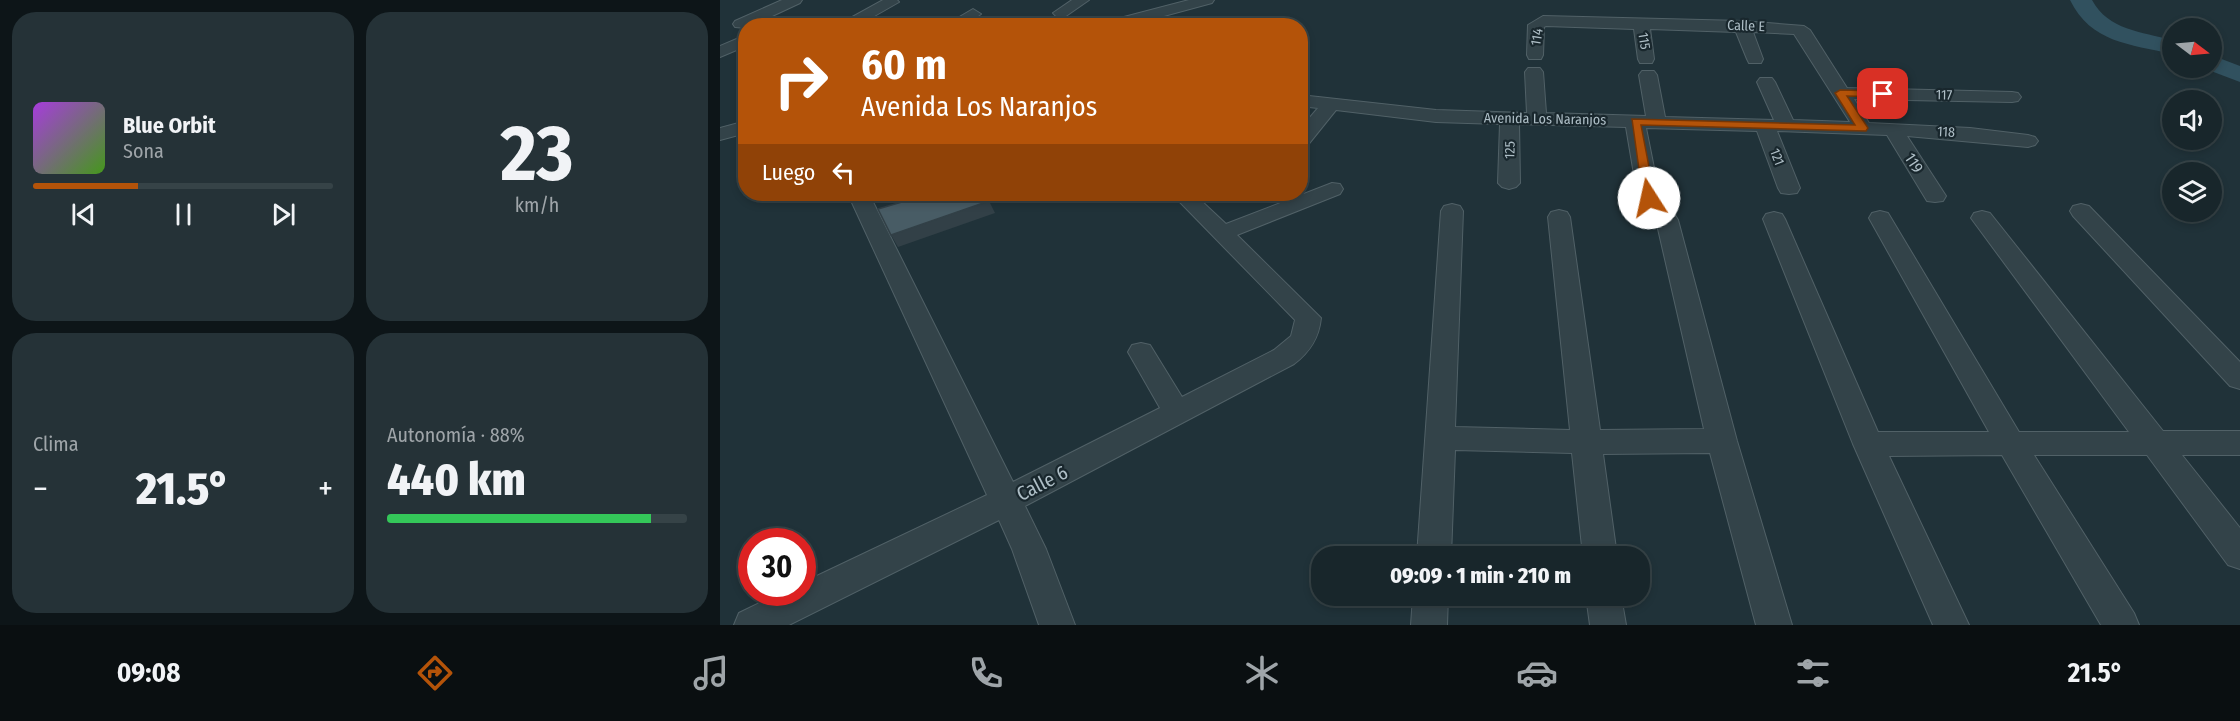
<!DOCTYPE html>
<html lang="es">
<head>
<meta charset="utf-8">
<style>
  :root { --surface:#18262b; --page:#253237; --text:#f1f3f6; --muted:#9fa5a9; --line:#364347; --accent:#b45309 }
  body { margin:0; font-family:"Fira Sans Condensed",sans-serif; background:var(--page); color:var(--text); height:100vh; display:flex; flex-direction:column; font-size:22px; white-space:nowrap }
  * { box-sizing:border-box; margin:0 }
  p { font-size:20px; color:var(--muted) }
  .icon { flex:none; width:33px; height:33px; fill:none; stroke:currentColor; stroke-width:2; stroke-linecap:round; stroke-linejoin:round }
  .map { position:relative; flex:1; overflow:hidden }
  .details { display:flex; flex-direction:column; gap:12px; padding:12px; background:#0d1518; width:720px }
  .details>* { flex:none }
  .guide { position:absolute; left:18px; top:18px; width:570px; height:183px; border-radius:24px; box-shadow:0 3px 9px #0003,0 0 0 2px var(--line); background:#b45309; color:#fff; overflow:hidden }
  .needle { width:39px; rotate:106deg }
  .fabs { position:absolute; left:1442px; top:18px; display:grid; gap:12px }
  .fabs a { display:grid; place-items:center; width:60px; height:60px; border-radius:50%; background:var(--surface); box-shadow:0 3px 9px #0003,0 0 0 2px var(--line); font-size:30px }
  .speed { position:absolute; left:18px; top:528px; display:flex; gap:12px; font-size:30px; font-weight:700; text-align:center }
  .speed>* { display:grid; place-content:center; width:78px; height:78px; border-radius:50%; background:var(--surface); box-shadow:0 3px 9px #0003,0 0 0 2px var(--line); line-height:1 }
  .speed .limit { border:9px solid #d22; background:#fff; color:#111 }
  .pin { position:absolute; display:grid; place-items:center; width:51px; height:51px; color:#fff; margin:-26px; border-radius:12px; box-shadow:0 3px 9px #0006 }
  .me { position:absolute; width:66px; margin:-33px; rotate:350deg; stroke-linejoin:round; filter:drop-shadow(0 0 4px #0008) }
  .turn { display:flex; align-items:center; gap:21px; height:126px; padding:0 24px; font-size:27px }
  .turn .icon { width:78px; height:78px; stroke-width:2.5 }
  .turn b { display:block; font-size:42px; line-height:51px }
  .then { display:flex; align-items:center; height:57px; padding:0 24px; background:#0003; gap:12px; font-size:22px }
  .big { font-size:45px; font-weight:800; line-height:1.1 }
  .details .card { flex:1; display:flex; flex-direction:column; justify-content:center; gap:9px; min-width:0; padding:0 21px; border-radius:24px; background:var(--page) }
  .details .dial { align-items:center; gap:0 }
  .dial b { font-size:78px; line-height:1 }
  .song { display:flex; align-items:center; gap:18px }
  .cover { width:72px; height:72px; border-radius:9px; background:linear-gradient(135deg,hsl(280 70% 55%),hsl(100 70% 35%)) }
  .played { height:6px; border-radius:3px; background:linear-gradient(90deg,var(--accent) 35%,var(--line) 35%) }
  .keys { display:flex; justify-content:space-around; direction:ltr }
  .heat { display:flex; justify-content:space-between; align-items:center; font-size:33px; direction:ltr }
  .charge { height:9px; border-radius:4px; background:linear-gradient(90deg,#34c759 88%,var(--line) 0) }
  .details .tiles { flex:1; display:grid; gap:12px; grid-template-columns:repeat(2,1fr) }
  .trip { position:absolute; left:591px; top:546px; width:339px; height:60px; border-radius:24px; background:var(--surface); box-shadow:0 3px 9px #0003,0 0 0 2px var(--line); font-weight:800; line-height:60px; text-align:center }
  .tab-bar { display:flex; height:96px; justify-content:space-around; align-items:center; background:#0a0f11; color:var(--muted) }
  .tab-bar .icon { width:42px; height:42px }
  .tab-bar .selected { color:var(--accent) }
  .tab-bar b { font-size:27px; color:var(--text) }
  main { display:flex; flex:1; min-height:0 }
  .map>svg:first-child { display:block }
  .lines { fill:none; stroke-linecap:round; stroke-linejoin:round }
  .river { fill:#31515f; fill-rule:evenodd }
  .minor-casing { stroke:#516167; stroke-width:2 }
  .minor { fill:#334349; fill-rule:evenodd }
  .shaded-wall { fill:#324047 }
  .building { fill:#485c65; stroke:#324047; stroke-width:1.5 }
  .route { fill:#b45309; stroke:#753606; stroke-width:1.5 }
  .labels { text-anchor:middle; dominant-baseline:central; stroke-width:4.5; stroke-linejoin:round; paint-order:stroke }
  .far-street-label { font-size:14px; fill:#aebec6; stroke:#19272d }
  .street-label { font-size:16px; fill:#aebec6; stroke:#19272d }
  .near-street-label { font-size:20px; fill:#aebec6; stroke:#19272d }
</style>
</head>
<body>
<main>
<section class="details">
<div class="tiles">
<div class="card">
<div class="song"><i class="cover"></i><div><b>Blue Orbit</b><p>Sona</p></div></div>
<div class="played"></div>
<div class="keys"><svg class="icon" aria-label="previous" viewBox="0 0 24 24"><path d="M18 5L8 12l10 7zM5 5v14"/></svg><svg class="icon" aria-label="pause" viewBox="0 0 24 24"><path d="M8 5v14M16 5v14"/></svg><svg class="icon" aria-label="next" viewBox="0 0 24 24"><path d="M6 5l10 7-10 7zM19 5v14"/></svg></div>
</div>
<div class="card dial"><b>23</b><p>km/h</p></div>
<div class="card"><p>Clima</p>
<div class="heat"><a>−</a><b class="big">21.5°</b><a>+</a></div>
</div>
<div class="card"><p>Autonomía · 88%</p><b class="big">440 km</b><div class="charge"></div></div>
</div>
</section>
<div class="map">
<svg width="1520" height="625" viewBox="0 0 1520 625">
  <rect width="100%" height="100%" fill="#203239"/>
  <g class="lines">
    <path class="river" d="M1350,0H1372C1388,30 1422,32 1452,40V54C1410,44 1371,43 1350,0Z
      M1491,55L1520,66V82L1483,68H1491Z"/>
    <defs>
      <path id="minor" d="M62,0H82L80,3L31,26H26V28L15,27L13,24L15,21Z
        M163,0H177L179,2L137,26H116Z
        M352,0H369L346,16H336L333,13Z
        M469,0H494L492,3L407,26H379L381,23Z
        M253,9L261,14L244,26H224Z
        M823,16L1022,21L1084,26L1090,30L1127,88L1292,92L1298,93L1301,97L1298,101L1292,102L1134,99L1149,123L1250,128L1308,135L1315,137L1318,141L1315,145L1308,147L1187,136L1226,196L1223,201L1215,202L1207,201L1167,135L1057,131L1080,188L1077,193L1069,194L1061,193L1058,188L1037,131L926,128L940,198L937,203L929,204L921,203L918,198L906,127L799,124L800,183L796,187L789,189L782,187L778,183L780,124L716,122L616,110L587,146L580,148V129L598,108L580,106V95L716,110L807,113L805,72L808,68H820L823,72L826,113L926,116L919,75L922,71H934L937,75L945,117L1054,120L1037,82L1040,78H1052L1055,82L1073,120L1130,122L1074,34L1033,32L1043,59L1041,63H1029L1027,59L1016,32L930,29L934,59L932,63H920L918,59L914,29L826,26L824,27L823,55L821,59H809L807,55L808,25Z
        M26,35V46L0,57V46Z
        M26,121V133L0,140V128Z
        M612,183L620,184L623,189L620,194L517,235L601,318C599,338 590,352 574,364L305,506L326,549L355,625H319L292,549L279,520L69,625H14L19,613L62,592H82V583L267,495L128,194H149L293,482L440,408L408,352L412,345L421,343L430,345L462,397L554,350L571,336L575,320L452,194H474L506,224Z
        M732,204L740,206L743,211L735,427L850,430L828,217L831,212L839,210L847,212L850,217L880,430L984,429L936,220L939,215L947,213L955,215L958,220L1017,441L1072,625H1036L990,453L883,454L897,556H863L852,453L735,450L731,556H697L721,211L724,206Z
        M1361,204L1369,206L1520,362V389L1510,386L1353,216L1350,211L1353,206Z
        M1160,211L1168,213L1171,218L1299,432H1409L1251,218L1254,213L1262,211L1270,213L1443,431H1520V455H1462L1520,528V569L1508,565L1427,455H1314L1414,613L1419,625H1381L1282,455L1169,456L1249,625H1213L1133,444L1043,219L1046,214L1054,212L1062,214L1065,219L1158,432H1269L1149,218L1152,213Z
        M693,596H728L727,625H691Z
        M866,596H901L906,625H870Z"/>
    </defs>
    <use href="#minor" class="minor-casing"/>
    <use href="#minor" class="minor"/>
  </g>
  <path class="shaded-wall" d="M269,201L275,213L178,247L171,235Z"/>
  <path class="building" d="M209,194H264L269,201L171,235L158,209Z"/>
  <path class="route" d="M1120,90L1163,91L1168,94L1163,97L1127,96L1148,128L1146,131L921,125L935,198L929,201L923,198L912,119L1135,125L1115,93Z"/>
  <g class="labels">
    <g class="far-street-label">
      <text transform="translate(1026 26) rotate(2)">Calle E</text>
      <text transform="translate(817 37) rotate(-81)">114</text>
      <text transform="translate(924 41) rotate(81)">115</text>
      <text transform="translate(1224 95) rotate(1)">117</text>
      <text transform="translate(825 119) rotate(1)">Avenida Los Naranjos</text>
      <text transform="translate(1226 132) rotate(3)">118</text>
      <text transform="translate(790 150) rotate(-89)">125</text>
      <text transform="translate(1057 157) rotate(69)">121</text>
    </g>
    <g class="street-label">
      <text transform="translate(1194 163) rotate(57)">119</text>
    </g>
    <g class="near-street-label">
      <text transform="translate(322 483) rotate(-27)">Calle 6</text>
    </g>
  </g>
</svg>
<div class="fabs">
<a><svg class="needle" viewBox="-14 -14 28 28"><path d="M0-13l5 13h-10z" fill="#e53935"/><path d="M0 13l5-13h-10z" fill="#9fa5a9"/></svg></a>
<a><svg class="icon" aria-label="sound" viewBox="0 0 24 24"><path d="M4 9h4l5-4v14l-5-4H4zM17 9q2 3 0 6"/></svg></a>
<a><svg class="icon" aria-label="layers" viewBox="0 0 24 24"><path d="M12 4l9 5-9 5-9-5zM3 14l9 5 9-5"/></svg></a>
</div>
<div class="speed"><div class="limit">30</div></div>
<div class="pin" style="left:1163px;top:94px;background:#d93025"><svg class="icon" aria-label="arrive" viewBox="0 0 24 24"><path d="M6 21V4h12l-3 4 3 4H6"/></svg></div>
<svg class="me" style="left:929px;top:198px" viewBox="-20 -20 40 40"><circle r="19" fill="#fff"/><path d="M0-13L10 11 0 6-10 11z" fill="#b45309"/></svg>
<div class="trip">09:09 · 1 min · 210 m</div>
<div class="guide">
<div class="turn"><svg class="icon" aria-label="right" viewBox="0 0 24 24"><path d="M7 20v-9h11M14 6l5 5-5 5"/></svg><div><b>60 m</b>Avenida Los Naranjos</div></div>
<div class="then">Luego<svg class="icon" aria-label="left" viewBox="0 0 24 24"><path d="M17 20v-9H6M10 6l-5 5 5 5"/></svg></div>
</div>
</div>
</main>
<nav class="tab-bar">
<b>09:08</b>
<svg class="icon selected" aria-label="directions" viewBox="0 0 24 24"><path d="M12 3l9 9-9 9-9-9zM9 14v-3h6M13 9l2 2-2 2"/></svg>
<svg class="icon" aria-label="music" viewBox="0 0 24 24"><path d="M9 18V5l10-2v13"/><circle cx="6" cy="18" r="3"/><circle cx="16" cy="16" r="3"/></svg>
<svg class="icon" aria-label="phone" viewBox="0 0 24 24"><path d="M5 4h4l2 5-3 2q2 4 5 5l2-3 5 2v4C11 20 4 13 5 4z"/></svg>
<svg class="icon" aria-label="climate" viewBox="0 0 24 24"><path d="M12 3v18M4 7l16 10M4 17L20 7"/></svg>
<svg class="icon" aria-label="car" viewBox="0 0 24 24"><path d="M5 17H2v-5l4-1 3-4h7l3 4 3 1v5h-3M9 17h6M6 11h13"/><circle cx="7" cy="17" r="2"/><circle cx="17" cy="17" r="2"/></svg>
<svg class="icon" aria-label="filters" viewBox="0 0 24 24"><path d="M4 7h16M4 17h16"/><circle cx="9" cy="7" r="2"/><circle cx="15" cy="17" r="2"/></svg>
<b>21.5°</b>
</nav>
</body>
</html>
